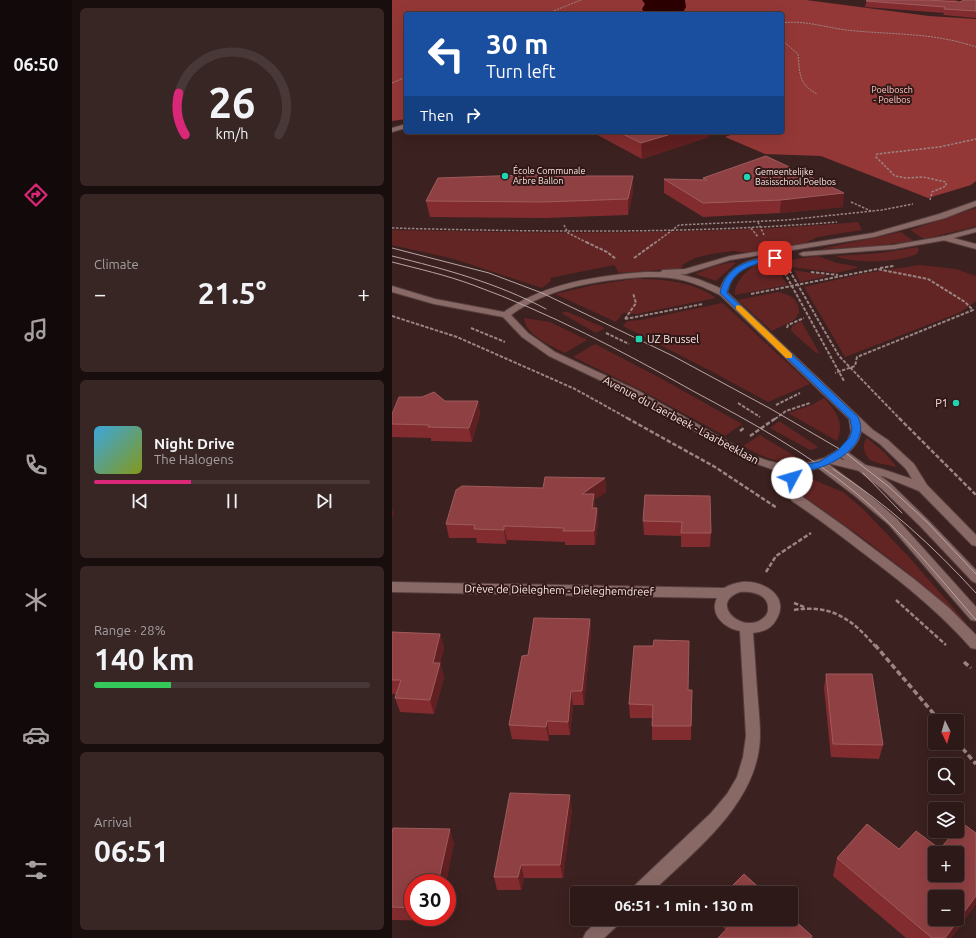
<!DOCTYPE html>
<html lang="en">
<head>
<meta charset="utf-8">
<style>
  :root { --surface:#2c1918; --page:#382625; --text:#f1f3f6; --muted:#a6a0a2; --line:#483837; --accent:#db2777 }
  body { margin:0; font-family:Ubuntu,sans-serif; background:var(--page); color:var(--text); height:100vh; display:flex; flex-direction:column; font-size:15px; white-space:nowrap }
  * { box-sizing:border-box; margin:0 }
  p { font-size:13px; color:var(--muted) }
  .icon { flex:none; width:22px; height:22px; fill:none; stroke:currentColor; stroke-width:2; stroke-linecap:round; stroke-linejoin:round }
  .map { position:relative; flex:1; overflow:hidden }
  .sheet { display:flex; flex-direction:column; gap:8px; padding:8px; background:#180e0d; width:320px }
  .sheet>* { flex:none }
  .hud { position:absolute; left:12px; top:12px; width:380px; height:122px; border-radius:4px; box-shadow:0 4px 16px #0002,0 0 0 1px var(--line); background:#1a4fa0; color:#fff; overflow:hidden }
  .needle { width:26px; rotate:175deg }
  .fabs { position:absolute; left:536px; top:714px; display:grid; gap:8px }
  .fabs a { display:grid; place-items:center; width:36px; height:36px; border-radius:4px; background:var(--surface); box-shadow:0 4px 16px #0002,0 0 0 1px var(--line); font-size:20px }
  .speed { position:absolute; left:12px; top:874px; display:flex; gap:8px; font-size:20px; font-weight:700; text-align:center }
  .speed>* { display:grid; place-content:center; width:52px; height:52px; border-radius:50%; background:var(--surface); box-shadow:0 4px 16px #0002,0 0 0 1px var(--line); line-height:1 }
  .speed .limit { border:6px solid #d22; background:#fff; color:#111 }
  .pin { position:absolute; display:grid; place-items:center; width:34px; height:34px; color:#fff; margin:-17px; border-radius:8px; box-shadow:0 2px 6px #0006 }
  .me { position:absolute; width:44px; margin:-22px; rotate:51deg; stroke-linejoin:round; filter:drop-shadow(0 0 3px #0008) }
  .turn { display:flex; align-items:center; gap:14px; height:84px; padding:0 16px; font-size:18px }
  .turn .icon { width:52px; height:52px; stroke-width:2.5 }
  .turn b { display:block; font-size:28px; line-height:34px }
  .then { display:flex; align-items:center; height:38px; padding:0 16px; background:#0003; gap:8px; font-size:15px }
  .big { font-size:30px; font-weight:700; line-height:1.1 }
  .sheet .widget { flex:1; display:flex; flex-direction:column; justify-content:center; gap:6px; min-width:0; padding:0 14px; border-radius:6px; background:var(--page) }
  .sheet .dial { align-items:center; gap:0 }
  .dial svg { height:104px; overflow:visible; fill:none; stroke:var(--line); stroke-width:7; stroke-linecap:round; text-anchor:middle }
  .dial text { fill:var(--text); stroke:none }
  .song { display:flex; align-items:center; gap:12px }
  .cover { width:48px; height:48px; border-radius:6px; background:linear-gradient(135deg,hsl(200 70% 55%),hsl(70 70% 35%)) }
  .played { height:4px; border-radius:2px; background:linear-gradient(90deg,var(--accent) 35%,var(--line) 35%) }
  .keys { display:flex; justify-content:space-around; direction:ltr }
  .heat { display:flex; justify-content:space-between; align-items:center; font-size:22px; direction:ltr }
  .charge { height:6px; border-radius:3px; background:linear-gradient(90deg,#34c759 28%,var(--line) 0) }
  .trip { position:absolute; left:178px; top:886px; width:228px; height:40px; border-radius:4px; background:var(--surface); box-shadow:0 4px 16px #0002,0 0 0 1px var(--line); font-weight:700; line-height:40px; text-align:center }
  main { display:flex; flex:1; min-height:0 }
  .dock { display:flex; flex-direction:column; width:72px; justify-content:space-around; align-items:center; background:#120a0a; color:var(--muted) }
  .dock .icon { width:28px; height:28px }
  .dock .current { color:var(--accent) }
  .dock b { font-size:18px; color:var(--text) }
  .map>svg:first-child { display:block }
  .green { fill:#622524 }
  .forest { fill:#943837 }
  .water { fill:#2b0002 }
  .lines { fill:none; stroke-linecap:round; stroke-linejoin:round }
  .service-casing { stroke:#553f3e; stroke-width:2 }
  .minor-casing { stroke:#553f3e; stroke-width:2 }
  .tertiary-casing { stroke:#553f3e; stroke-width:2 }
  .path-far4 { stroke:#9b8584; stroke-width:1; stroke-dasharray:2 1; stroke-linecap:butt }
  .path-far3 { stroke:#9b8584; stroke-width:1.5; stroke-dasharray:2.5 1.5; stroke-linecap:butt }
  .path-far2 { stroke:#9b8584; stroke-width:2; stroke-dasharray:3.5 1.5; stroke-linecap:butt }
  .path-far1 { stroke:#9b8584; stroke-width:2.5; stroke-dasharray:4.5 2; stroke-linecap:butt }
  .path { stroke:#9b8584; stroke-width:3.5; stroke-dasharray:5.5 3; stroke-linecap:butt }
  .service { fill:#886966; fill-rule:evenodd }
  .minor { fill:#886966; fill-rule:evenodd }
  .tertiary { fill:#886966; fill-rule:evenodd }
  .tram { stroke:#baa6a4; stroke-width:1 }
  .wall { fill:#822c2f }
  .shaded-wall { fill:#601f21 }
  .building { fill:#8f4042; stroke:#a05b5c; fill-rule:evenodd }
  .route { fill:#1a73e8; stroke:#114b97 }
  .slow { fill:#f59e0b }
  .poi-dot { fill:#20d5b0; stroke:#311816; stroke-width:1.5 }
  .labels { text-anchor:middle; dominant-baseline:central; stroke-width:4; stroke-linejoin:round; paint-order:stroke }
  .far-park-label { font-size:9px; fill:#fbc5c1; stroke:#311816 }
  .far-poi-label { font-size:9px; fill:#fae8e6; stroke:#311816; text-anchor:start }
  .poi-label { font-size:11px; fill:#fae8e6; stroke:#311816; text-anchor:start }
  .street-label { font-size:11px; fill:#fae8e6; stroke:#311816 }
</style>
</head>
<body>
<main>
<nav class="dock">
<b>06:50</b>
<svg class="icon current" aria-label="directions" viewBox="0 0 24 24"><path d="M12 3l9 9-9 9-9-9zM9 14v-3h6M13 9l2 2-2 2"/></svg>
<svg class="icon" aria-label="music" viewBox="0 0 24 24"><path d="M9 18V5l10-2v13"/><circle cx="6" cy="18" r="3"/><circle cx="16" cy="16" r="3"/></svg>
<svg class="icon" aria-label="phone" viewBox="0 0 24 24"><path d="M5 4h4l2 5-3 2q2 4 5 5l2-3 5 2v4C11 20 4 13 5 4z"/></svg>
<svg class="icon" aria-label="climate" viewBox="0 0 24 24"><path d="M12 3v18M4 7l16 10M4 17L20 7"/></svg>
<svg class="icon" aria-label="car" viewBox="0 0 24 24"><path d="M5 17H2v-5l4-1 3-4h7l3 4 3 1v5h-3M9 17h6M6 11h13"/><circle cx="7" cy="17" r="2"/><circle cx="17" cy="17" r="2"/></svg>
<svg class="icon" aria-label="filters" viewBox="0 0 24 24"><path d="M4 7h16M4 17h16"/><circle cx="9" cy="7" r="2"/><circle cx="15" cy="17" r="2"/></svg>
</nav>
<section class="sheet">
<div class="widget dial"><svg viewBox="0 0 100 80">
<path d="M14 69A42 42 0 1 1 86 69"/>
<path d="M14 69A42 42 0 0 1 9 37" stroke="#db2777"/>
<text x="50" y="56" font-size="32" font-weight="700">26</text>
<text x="50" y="72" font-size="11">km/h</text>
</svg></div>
<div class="widget"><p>Climate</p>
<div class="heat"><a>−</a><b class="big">21.5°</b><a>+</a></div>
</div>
<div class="widget">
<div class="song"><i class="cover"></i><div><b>Night Drive</b><p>The Halogens</p></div></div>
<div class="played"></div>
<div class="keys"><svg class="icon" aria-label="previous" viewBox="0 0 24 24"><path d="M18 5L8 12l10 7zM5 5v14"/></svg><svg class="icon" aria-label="pause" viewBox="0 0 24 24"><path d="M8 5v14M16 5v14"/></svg><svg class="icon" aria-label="next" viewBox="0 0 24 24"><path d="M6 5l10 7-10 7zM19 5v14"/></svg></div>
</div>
<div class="widget"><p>Range · 28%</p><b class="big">140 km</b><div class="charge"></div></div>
<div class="widget"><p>Arrival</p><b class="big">06:51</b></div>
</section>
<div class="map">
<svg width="584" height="938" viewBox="0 0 584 938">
  <rect width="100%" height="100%" fill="#3b2120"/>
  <path class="green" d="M584,208V226L578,228L532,239L518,230Z
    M466,222L470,230L426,237L411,244L355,253L342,251L319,254L303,258L290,265L291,267L284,269L227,273L222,265L158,278L159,281L150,288L62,259L0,245V230C156,233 311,236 466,222Z
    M509,232L522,241L474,247L428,249Z
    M526,247L527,250L525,254C504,263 465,264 443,256L489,253Z
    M426,256L445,263L463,266L466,268L444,273L400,267L395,260Z
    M341,262L344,263L324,281L303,274L323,266Z
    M382,262L395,285L343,295C341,285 354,270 363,266C369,263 375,263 382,262Z
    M528,265L564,269L584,276V301L569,312L453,357L412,287L474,273Z
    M402,270L437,276L408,282Z
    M242,279C271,279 300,281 324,298L245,314L231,313L224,322L163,294L202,285Z
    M386,292C398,294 408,300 407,313L402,320L380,331L346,300Z
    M330,303L333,305L418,384L376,402L315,369L231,326L235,321L249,320Z
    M171,312H176L213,328L204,333L171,314Z
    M132,318L158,322L195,340L173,353C160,346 133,335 132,318Z
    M409,321L428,354L423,352L399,331L400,326Z
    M203,344L270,379L350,424L333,436L249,390L181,357Z
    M432,398C444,411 453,423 445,441L396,413L420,405Z
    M387,421L425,446V448L418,450L378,428Z
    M368,435L409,460C387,465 370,457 351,446Z
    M475,438L493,453L505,467C498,465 487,464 480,461C472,456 469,445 475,438Z
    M419,479L451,492L470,508L517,557L575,624L525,580L472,539L410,495C406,487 411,481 419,479Z"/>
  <path class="forest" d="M0,0H414L537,16L584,19V181L579,185L536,198L429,156L373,154L333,137L346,132H390V14H14V119L0,121Z"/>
  <path class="water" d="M250,0H293L294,7L290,14H253L250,9L253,4Z"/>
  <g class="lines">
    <defs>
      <path id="service" d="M14,124V128L0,132V128Z
        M551,236H554L584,244V249L551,240Z
        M449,449L453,450L498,483L536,520L584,570V583L580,581L528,526L490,489L445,454L444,452L445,450Z
        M430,461L434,462L471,490L505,519L584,607V621L579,620L497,525L463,496L426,468L425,465L426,462Z"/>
      <path id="minor" d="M584,201V206L553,218L482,237L338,260L294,274L271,276L267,273L271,270L293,269L338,256L481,233L547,214Z
        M584,228V232L554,240L502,249L411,256L407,254L411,252L502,245L553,236Z
        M374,257L378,259L377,261C363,264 348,267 340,280C337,284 337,290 334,295H328L327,293C333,269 351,261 374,257Z
        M401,465L405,466L406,469L407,493L408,495L453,527L522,579L557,608L584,635V649L579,648C549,614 515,586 479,559C453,539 427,519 400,501L395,493L396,469L397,466Z
        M0,582L332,588C337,585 343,583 350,582C371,580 399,596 384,620C379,629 371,632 361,633C363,656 364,679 366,702C367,713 368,725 368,736C367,803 303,850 259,893H239L241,887L319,813L335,794L345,777L351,757L354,736L348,631C332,628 317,614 325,598L0,592ZM348,592C359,591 377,594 376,609C376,615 372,618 367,621C346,631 318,602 348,592Z
        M208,919H228L226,925L212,938H191L194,932Z"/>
      <path id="tertiary" d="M253,272C285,271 306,277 334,291L481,430L496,440L522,464L535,485L584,535V546L580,545L527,491L493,477L439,464L417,471L400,473L379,469L354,460L239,395L157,356L130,337L111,317L42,304L0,292V286L43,299L112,312C152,283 205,276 253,272ZM253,277C284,276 300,281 328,295L457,419L459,432L455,442L449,448L432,458L408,465H394L377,461L362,456L247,391L163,352L136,333L119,315C157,287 207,280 253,277ZM469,431L488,444L514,469L520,479L490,469L448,459C458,452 468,443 469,431Z"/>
    </defs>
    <use href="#service" class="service-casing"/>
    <use href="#minor" class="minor-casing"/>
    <use href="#tertiary" class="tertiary-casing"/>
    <path class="path-far4" d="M154,14L189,0
      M390,23C412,20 432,27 454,30C499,35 540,32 584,47
      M390,40L406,54C408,73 406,84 425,94
      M0,83L14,77"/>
    <path class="path-far3" d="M538,200L540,192L554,186V182L531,177L514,178L503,176L484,157L485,154L547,147L584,139
      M459,202L479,211
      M366,222L372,235
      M172,225L176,233L196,243
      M0,228C148,232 297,234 445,222
      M359,228L366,237
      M263,243L287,225L395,220L490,210L521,204"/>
    <path class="path-far2" d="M194,242L215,252L224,259
      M242,258L264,242
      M395,266L447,356L508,419
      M390,268L452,381
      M488,268L502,266
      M419,272L446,275
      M359,294L485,269L536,279L573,302L581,310L465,357L463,366L443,373
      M0,316L65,337L183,389L237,419
      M233,319L311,304
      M233,319L244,303L241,293
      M79,328L113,342
      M395,328L396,325L412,318
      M214,333L237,344
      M346,403L368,417
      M384,405L408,393
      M383,419L394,411L418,403"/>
    <path class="path-far1" d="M235,418L323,467L385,508
      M507,418L584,495
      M348,431L353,427
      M358,436L384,418
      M374,572L384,556L419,533
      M504,600L554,645
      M402,603L412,607
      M402,610C439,604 460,619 483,646"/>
    <path class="path" d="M483,645L548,721
      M572,662L579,668
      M565,742L584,764"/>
    <use href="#service" class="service"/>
    <use href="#minor" class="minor"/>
    <use href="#tertiary" class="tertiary"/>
    <path class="tram" d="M0,248L97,273L150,293L281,356L379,409L451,451L496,486L535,522L584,574
      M0,256C53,269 105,283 154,309
      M0,262C27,269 54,275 81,285C158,313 230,351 301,391C357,421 414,452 464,493C509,530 546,576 584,620
      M441,469C495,504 541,546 584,593
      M471,473L510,513"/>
  </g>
  <path class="wall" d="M475,0H565L564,2H568L571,0H584V18L551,15L552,13L473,7Z
    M200,132H317V137L250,159Z
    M160,176L241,192L236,215L153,218L38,217L34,201Z
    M311,178L451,207L388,213L311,217L272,193V179L311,180Z
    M53,401H86L88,414L80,442L39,441V438L0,437V414Z
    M213,478L214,492L202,500L203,508H205L206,522L203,545H173V542L115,540L114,544L85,543L84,538H57L54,524L151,488Z
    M253,495L319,533L318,547H289V536L252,535L251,521Z
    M198,619L199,633L192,705H181L178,735H157V741L120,739L117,725L136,655Z
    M0,632L48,634L52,648L48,663L52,677L42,714L8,712L3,698L5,694H0Z
    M434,674L491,745L487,759L439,757L432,688Z
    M296,690H300L299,740H260V718H238L237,704Z
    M180,809L171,878H132L129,890H105L102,877Z
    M0,833L62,842L54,883H21V917H47L46,921L0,920Z
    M584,833V904L559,938H514L441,876L445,858L507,849H548Z
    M323,919H399L334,930Z"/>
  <path class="shaded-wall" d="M286,132H317V137L250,159L249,143Z
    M241,176V192L236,215V199Z
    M452,193L451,207L388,213L389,200Z
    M86,401L88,414L80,442L77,428Z
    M213,478L214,492L202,500L203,508L201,522L190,494Z
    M0,508L2,514L0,518Z
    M205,508L206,522L203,545L202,531Z
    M112,526L115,540L114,544L112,530Z
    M198,619L199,633L192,705L190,691Z
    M48,634L52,648L48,663L52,677L42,714L38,700L41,663Z
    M179,691L181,705L178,735L176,722Z
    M155,721L157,735V741L154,727Z
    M178,795L180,809L171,878L168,865Z
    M58,829L62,842L54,883H46Z
    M129,865L132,878L129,890L126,877Z
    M584,896V904L559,938H553Z"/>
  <path class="building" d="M475,0H535L568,2L572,0H584V11L552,9L553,7L474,1Z
    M227,132H286L249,143Z
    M374,156L452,193L389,200L311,203L272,179L315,180L311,178Z
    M160,174V176H241L236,199L151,202L34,201L46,178Z
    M42,392L53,401H86L77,428L36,427L37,425L0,424V414L7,397H30Z
    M153,477L213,478L190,494H202L200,508H205L202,531H171L172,528L112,526V530L82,529L83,525L54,524L64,490L70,486L151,488Z
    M253,495L318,496L319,533H289L290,522L251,521Z
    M142,618L198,619L190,691H179L176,722L155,721L154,727L117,725L130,656L136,655Z
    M0,632L48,634L41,663H48L38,700L3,698L9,680H0Z
    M262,640L297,641L296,690H300L299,726H260L261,705L237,704L242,646H261Z
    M434,674H480L491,745L441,744Z
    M118,793L178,795L168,865H129L126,877H102Z
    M570,823L584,833V896L553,938H540L445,858L475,824L507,849L524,831L548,849L563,831H565V829ZM543,853H565V875H543ZM543,897H565V919H543Z
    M1,828L58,829L46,883H21V908L0,907V833Z
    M352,874L373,893H333Z
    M399,917L420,936L419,938H326L340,923L336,919H399Z"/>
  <path class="route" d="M383,256H385V259C363,264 341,267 335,293L466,417C481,448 430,472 405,472V478L400,481L395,478L398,467L427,462L446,450L458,437L460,429L458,419L328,293C334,265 357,260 383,256Z"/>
  <path class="slow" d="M346,305L349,306L400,354V358H394L344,309V306Z"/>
  <g class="poi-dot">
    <circle cx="113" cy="176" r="4"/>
    <circle cx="355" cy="177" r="4"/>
    <rect x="243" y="335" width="8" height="8" rx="2"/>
    <circle cx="564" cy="403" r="4"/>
  </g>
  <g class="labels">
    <g class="far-park-label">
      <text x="500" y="90">Poelbosch<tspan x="500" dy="10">- Poelbos</tspan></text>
    </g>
    <g class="far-poi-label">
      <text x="121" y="171">École Communale<tspan x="121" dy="10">Arbre Ballon</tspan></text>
      <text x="363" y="172">Gemeentelijke<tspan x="363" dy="10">Basisschool Poelbos</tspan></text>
    </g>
    <g class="poi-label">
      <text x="255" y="339">UZ Brussel</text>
      <text x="556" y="403" text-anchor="end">P1</text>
    </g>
    <g class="street-label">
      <text transform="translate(289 420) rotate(28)">Avenue du Laerbeek - Laarbeeklaan</text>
      <text transform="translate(167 590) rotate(1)">Drève de Dieleghem - Dieleghemdreef</text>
    </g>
  </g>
</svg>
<div class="fabs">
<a><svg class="needle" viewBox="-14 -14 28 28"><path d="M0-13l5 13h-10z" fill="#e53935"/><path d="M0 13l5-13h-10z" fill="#a6a0a2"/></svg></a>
<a><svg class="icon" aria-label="search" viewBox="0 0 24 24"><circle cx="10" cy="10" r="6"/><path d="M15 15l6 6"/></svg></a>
<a><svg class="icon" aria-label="layers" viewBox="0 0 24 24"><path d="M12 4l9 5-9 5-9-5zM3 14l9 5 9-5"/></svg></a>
<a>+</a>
<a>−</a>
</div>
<div class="speed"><div class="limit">30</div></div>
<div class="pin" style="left:383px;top:258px;background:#d93025"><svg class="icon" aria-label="arrive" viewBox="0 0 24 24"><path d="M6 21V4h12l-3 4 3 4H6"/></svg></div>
<svg class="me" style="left:400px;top:478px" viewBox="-20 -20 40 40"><circle r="19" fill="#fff"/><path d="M0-13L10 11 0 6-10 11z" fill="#1a73e8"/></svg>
<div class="trip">06:51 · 1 min · 130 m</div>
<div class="hud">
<div class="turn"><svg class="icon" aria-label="left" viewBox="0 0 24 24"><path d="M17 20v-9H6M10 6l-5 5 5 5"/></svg><div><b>30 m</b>Turn left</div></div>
<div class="then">Then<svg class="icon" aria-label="right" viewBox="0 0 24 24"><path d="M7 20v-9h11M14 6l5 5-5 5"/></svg></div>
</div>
</div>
</main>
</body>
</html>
